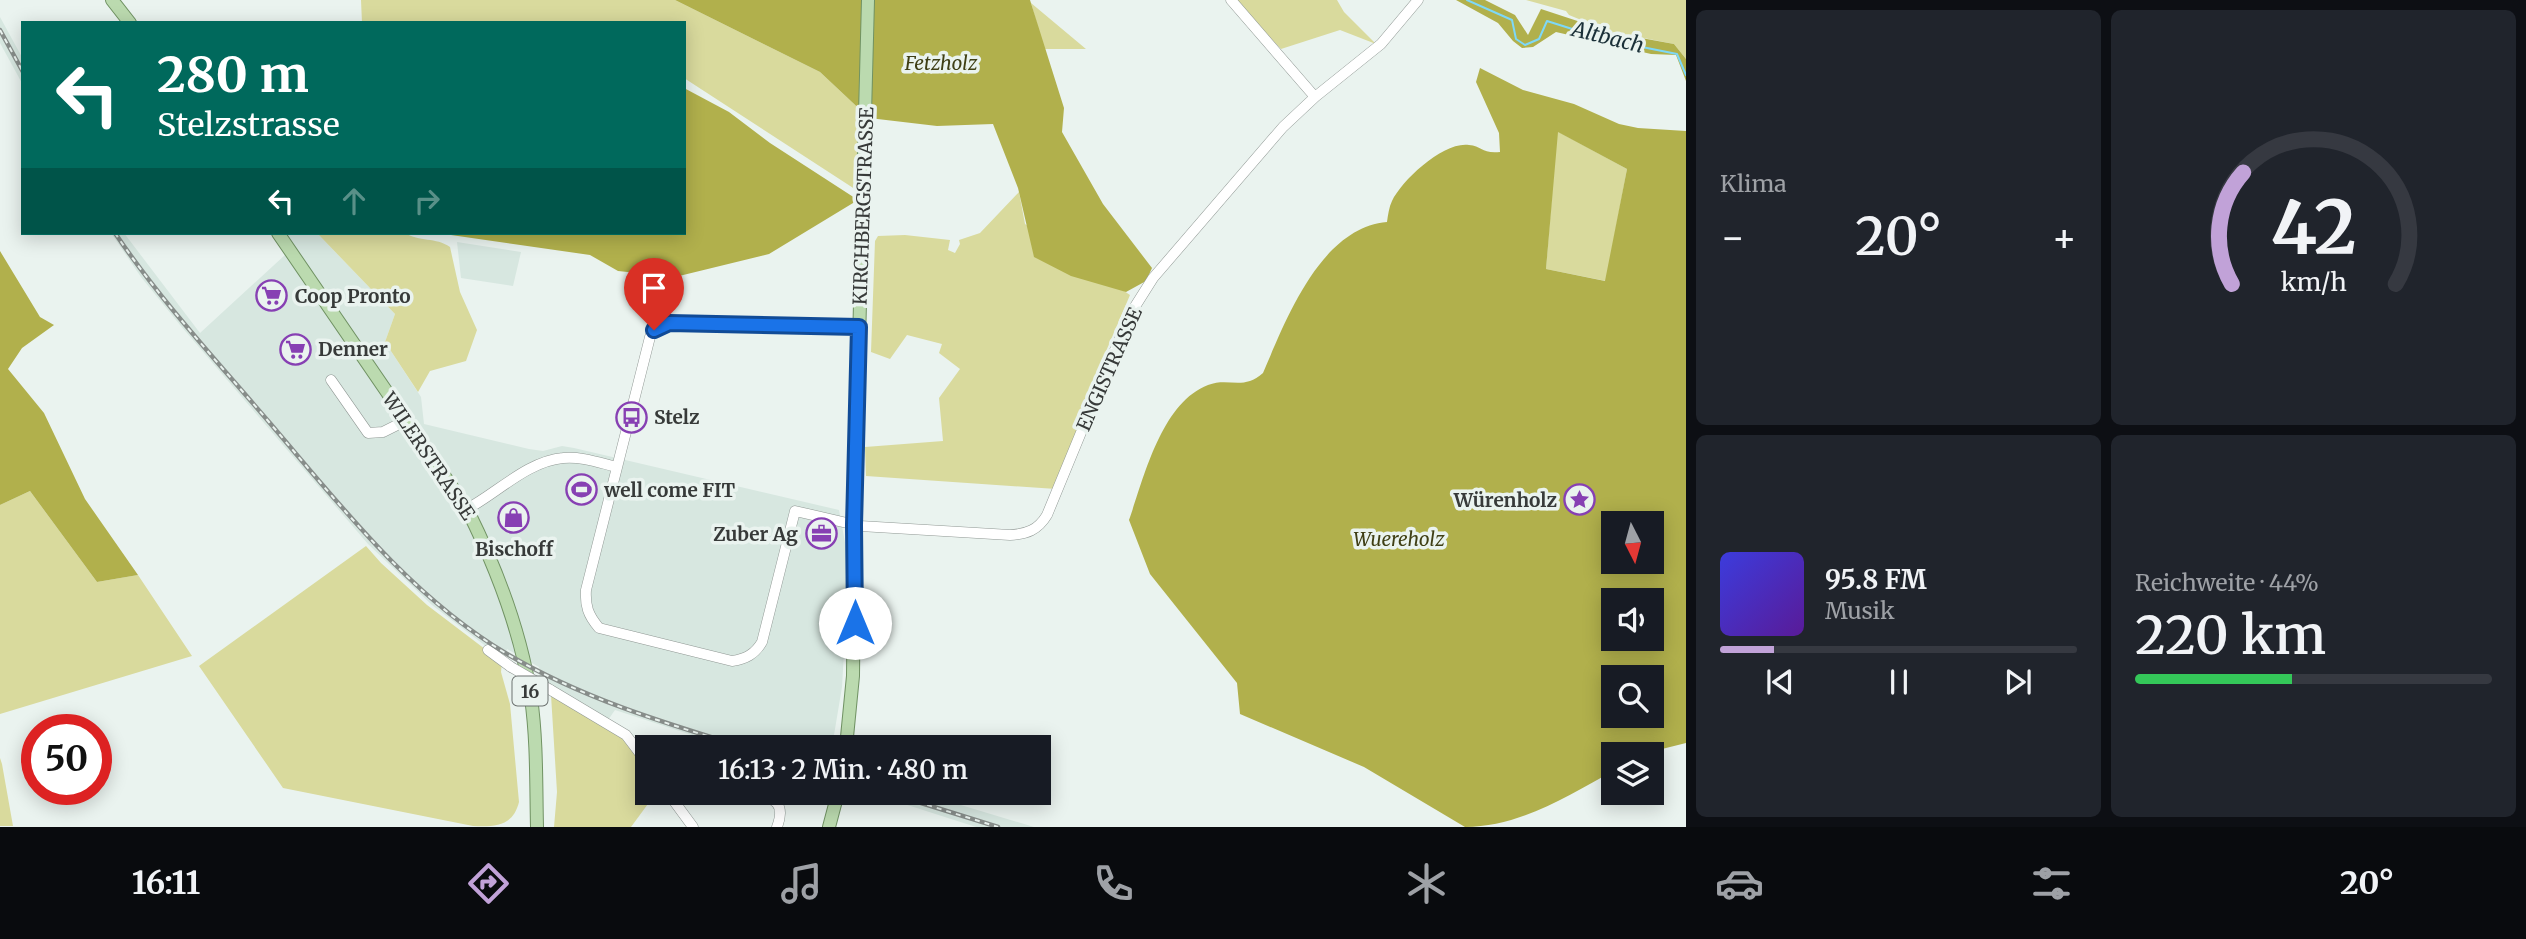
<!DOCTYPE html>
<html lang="de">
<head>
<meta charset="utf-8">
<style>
  :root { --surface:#171b24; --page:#20242c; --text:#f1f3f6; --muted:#9ea1a6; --line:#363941; --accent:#c1a2d8 }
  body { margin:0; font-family:Merriweather,serif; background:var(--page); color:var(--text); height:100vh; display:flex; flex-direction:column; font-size:26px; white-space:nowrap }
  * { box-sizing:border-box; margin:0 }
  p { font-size:23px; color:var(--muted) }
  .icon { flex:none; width:38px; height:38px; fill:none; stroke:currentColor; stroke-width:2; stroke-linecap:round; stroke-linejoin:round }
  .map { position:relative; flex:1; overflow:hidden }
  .drawer { display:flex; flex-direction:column; gap:10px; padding:10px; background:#0d0f14; width:840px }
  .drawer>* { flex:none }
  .banner { position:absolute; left:21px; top:21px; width:665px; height:214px; border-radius:0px; box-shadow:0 4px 18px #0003; background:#00695c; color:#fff; overflow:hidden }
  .needle { width:46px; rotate:174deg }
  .buttons { position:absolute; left:1601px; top:511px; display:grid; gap:14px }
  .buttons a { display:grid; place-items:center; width:63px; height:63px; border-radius:0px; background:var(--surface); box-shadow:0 4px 18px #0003; font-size:35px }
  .speed { position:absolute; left:21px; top:714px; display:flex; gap:14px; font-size:35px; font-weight:700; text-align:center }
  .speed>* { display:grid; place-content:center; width:91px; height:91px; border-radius:50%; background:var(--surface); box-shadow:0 4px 18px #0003; line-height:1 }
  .speed .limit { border:10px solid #d22; background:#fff; color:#111 }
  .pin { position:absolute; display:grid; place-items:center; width:60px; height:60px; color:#fff; margin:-72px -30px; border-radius:50% 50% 50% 0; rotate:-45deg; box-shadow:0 0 7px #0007 }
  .pin .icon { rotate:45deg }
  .me { position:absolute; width:77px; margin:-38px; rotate:0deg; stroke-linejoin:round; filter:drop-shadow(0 0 5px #0008) }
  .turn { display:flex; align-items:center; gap:24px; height:147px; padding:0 21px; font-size:32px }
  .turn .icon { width:91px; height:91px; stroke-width:2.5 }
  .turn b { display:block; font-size:49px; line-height:60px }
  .lanes { display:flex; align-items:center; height:66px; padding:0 21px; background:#0003; justify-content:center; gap:35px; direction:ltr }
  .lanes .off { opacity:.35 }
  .big { font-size:52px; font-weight:600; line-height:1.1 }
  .drawer .tile { flex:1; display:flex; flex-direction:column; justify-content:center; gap:10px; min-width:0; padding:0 24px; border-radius:10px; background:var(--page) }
  .drawer .dial { align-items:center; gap:0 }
  .dial svg { height:182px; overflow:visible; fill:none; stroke:var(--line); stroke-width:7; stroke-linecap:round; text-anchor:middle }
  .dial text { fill:var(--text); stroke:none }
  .song { display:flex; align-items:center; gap:21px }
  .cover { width:84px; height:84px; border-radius:10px; background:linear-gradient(135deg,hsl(240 70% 55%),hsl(270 70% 35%)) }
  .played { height:7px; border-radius:4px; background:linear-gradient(90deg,var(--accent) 15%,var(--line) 15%) }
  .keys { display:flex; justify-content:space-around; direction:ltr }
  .heat { display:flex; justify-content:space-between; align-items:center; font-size:38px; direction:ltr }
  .charge { height:10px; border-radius:5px; background:linear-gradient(90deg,#34c759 44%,var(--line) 0) }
  .drawer .tiles { flex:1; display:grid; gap:10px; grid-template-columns:repeat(2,1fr) }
  .trip { position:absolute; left:635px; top:735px; width:416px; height:70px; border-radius:0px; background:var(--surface); box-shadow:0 4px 18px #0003; font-weight:600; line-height:70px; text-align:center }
  .tabs { display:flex; height:112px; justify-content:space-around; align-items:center; background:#090b0e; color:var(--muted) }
  .tabs .icon { width:49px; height:49px }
  .tabs .selected { color:var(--accent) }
  .tabs b { font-size:32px; color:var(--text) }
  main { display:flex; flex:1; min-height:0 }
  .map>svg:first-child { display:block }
  .built { fill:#d7e7e0 }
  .green { fill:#d9da9d }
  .forest { fill:#b1b04c; fill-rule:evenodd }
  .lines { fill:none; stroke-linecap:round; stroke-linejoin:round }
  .stream { stroke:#7dd8f8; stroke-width:2 }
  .minor-casing { stroke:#909894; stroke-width:11 }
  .major-casing { stroke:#709263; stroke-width:14 }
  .minor { stroke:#fff; stroke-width:10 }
  .major { stroke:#bbdaaf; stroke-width:12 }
  .rail-casing { stroke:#878d8a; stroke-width:4.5 }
  .rail { stroke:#eaf3ef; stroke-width:2; stroke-dasharray:5; stroke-linecap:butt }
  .minor-bridge-casing { stroke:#909894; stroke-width:11; stroke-linecap:butt }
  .minor-bridge { stroke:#fff; stroke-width:10 }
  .route-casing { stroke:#114b97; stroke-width:18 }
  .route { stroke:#1a73e8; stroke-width:12 }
  .labels { text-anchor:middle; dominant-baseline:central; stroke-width:7; stroke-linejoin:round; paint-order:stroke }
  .shield { fill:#eaf3ef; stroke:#6d7270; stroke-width:2 }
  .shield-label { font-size:18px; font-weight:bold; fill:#373a39 }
  .park-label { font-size:19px; font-style:italic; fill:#3f3f15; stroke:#eaf3ef }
  .street-label { font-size:19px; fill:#373a39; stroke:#eaf3ef }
  .poi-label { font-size:19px; font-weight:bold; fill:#373a39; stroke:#eaf3ef; text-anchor:start }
  .water-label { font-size:21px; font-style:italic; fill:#1b3038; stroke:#eaf3ef }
</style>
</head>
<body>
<main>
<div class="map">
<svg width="1686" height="827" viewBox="0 0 1686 827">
  <rect width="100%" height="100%" fill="#eaf3ef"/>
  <path class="built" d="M0,17L23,59V85L0,43Z
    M111,233H124L200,333L286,254L287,233H317L395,314L385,342L421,397L424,424L529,449L543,451L562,446L574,448L839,510L849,564L842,687L832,747H729L615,710L608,720L550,686L540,677L539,667L507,649L504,660L432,605L368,544L180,325L141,277Z
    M457,242L521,252L513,286L461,278Z
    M870,793H921L1034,827H976Z"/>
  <path class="green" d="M361,0H675L820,72L869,118L864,195L684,78V23H362Z
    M1234,0H1337L1344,12L1376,44L1340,30L1281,49Z
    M1526,0H1686V59L1674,44L1608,31L1569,15L1566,11Z
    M1031,3L1086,49H1044Z
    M1557,131L1627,169L1606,281L1546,269Z
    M1019,192L1025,224L1130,295L1101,363L1056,489L866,476L865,447L943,441L939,398L960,369L939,353L942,344L907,335L890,359L871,352L875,241L878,236L905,235L950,240L948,250L955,253L960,244L959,240L980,233Z
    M317,233H405C419,242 436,237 450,247L460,292L477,330L466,361L430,371L418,392L385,342L395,314Z
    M30,491L97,582L138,575L192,656L0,714V505Z
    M366,546L381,563L427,605L502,662L501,672L510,704L519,802C513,826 496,827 473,826L283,788L199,666Z
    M551,695L624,739L647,773L648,793H656L631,827H554L557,792Z
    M0,758L2,764L13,826H0Z"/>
  <path class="forest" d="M675,0H1030L1064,108L1062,132L1103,204L1152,268L1146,281L1126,292L1071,276L1034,257L1018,188L993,124L937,126L869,118L820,72Z
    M1456,0H1485L1515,15L1528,35L1541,9L1614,33L1674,44L1686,59V81L1676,55L1651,54L1556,32L1533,47L1522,48L1513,41L1498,23Z
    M1480,68L1523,90L1574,104L1619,124L1638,128L1686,131V743L1642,754H1614L1613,771C1568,796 1519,827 1465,827L1364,767L1240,714L1237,683L1150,574L1129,520C1144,478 1161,403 1208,385C1229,377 1243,391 1263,373C1286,320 1320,228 1387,222C1388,215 1389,207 1392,201C1402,180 1444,141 1469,145C1482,146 1482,154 1500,152L1499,133L1476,82ZM1558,132L1627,169L1605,281L1546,269ZM1652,523V562H1614V523ZM1652,600V639H1614V600ZM1652,677V716H1614V677Z
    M684,88L729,112L770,143L858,200L769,254L675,277L618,271L590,255L437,233H684Z
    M0,251L40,317L54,325L22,348L8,369L44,413L85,499L138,575L97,582L30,491L0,505Z"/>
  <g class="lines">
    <path class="stream" d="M1467,0L1512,20L1516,39L1525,45L1539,39L1547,21L1607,40L1677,54L1686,75"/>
    <defs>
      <path id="minor" d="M1231,0L1315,97
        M859,327L669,323L654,329L650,337L586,590C585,606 588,615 599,628L732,661C746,659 755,654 762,642L795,511L860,526L1010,535C1027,534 1038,530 1047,515L1129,316L1153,278L1283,127L1315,97L1381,44L1418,0
        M331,380L368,433L383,432L407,420
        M467,509C497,493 528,461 563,458C581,456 600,463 617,467
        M488,650L511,667
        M549,689L626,735L648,764
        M668,793L693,827
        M754,793C775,799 786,803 777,827"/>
      <path id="major" d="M112,0L130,23
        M278,233L467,509C497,569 521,631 531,698C537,740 536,784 537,827
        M846,747L853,676L855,493L868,0
        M829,827L838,793"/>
    </defs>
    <use href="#minor" class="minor-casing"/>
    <use href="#major" class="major-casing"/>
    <use href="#minor" class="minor"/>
    <use href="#major" class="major"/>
    <defs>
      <path id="rail" d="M0,30L23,72
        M115,233C160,300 216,360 269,422C341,506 410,596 507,654C582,698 661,722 743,747
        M889,793L998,827"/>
    </defs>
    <use href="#rail" class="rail-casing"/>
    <use href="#rail" class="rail"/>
    <defs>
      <path id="minor-bridge" d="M511,667L549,689"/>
    </defs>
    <use href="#minor-bridge" class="minor-bridge-casing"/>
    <use href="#minor-bridge" class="minor-bridge"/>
  </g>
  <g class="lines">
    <defs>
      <path id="route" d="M654,330L669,323L859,327L854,525L855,623"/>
    </defs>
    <use href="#route" class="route-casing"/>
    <use href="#route" class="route"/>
  </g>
  <defs>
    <symbol id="supermarket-ring" viewBox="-11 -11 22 22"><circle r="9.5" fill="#eaf3ef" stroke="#8740b3" stroke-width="1.5"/><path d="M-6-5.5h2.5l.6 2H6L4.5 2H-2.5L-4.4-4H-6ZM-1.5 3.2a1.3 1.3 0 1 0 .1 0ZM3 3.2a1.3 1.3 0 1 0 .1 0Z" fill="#8740b3"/></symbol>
    <symbol id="bus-ring" viewBox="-11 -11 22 22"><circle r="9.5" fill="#eaf3ef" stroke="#8740b3" stroke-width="1.5"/><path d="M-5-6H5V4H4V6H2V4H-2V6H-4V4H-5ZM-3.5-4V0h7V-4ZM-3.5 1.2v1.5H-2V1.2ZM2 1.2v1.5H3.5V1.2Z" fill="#8740b3"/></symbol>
    <symbol id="stadium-ring" viewBox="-11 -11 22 22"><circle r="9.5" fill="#eaf3ef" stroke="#8740b3" stroke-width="1.5"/><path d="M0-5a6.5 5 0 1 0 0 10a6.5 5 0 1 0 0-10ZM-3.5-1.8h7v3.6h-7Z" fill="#8740b3"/></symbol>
    <symbol id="sight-ring" viewBox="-11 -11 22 22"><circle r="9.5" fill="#eaf3ef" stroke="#8740b3" stroke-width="1.5"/><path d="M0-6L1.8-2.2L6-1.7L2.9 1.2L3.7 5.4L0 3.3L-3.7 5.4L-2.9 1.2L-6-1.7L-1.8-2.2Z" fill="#8740b3"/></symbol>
    <symbol id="shop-ring" viewBox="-11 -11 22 22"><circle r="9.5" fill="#eaf3ef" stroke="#8740b3" stroke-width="1.5"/><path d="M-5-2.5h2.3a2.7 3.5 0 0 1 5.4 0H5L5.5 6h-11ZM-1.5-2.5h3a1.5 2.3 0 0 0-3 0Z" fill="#8740b3"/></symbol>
    <symbol id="office-ring" viewBox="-11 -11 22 22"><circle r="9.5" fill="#eaf3ef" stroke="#8740b3" stroke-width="1.5"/><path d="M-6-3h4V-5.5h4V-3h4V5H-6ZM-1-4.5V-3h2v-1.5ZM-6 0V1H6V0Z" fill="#8740b3"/></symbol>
  </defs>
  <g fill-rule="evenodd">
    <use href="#supermarket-ring" x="254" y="278" width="35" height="35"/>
    <use href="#supermarket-ring" x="278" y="332" width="35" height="35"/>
    <use href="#bus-ring" x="614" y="400" width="35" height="35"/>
    <use href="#stadium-ring" x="564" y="472" width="35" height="35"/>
    <use href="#sight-ring" x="1562" y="482" width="35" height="35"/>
    <use href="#shop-ring" x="496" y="500" width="35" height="35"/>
    <use href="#office-ring" x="804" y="516" width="35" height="35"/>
  </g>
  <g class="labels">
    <rect class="shield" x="512.5" y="676.5" width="35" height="29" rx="5"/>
    <g class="shield-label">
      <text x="530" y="691">16</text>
    </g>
    <g class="park-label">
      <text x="941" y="63">Fetzholz</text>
      <text x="1399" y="539">Wuereholz</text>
    </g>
    <g class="street-label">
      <text transform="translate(863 206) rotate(-88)">KIRCHBERGSTRASSE</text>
      <text transform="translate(1109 369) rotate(-66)">ENGISTRASSE</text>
      <text transform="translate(429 456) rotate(56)">WILERSTRASSE</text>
    </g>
    <g class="poi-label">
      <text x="295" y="296">Coop Pronto</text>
      <text x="318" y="349">Denner</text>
      <text x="654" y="417">Stelz</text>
      <text x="604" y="490">well come FIT</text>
      <text x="1557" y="500" text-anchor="end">Würenholz</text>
      <text x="798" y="534" text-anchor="end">Zuber Ag</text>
      <text x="514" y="549" text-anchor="middle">Bischoff</text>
    </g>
    <g class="water-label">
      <text transform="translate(1608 37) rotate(14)">Altbach</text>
    </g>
  </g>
</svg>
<div class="buttons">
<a><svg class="needle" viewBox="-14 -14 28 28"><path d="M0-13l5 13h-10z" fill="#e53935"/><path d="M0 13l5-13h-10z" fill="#9ea1a6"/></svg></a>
<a><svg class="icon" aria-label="sound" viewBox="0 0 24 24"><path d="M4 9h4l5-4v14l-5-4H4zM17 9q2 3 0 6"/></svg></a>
<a><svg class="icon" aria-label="search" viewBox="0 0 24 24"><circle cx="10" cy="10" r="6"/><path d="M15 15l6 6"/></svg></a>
<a><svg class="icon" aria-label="layers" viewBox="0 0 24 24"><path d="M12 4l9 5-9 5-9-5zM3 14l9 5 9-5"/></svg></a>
</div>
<div class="speed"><div class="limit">50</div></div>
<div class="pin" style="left:654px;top:330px;background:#d93025"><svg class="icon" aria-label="arrive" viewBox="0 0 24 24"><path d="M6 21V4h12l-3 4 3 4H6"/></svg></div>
<svg class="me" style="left:855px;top:623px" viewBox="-20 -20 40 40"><circle r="19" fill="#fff"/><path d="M0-13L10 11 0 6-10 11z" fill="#1a73e8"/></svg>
<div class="trip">16:13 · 2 Min. · 480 m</div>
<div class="banner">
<div class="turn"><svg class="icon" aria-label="left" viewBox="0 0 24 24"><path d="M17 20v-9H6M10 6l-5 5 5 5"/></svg><div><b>280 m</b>Stelzstrasse</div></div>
<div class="lanes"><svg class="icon" aria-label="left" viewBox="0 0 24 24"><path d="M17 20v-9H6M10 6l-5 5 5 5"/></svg><svg class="icon off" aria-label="ahead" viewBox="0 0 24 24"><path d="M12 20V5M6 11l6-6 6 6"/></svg><svg class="icon off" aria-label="right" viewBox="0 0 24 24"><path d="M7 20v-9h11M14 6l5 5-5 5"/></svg></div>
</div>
</div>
<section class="drawer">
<div class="tiles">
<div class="tile"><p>Klima</p>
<div class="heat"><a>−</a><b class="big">20°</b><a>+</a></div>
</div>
<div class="tile dial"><svg viewBox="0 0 100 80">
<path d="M14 69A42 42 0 1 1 86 69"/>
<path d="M14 69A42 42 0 0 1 19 20" stroke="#c1a2d8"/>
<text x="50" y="56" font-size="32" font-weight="700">42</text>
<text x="50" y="72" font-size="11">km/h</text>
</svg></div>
<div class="tile">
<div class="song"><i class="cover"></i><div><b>95.8 FM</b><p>Musik</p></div></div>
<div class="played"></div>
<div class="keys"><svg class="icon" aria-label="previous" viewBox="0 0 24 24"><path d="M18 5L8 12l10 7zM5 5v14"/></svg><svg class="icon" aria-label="pause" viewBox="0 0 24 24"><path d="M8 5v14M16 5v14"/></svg><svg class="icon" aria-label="next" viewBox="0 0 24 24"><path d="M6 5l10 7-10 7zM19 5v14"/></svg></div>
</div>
<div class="tile"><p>Reichweite · 44%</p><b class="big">220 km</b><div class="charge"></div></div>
</div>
</section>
</main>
<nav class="tabs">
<b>16:11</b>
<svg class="icon selected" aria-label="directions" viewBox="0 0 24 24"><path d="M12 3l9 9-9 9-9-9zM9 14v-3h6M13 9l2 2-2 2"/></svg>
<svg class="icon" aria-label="music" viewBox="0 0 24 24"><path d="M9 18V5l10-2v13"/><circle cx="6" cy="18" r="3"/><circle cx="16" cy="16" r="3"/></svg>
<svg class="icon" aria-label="phone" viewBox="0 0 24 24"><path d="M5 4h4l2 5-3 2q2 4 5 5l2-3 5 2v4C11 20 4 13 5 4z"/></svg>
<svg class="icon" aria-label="climate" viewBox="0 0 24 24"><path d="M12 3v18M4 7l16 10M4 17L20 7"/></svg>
<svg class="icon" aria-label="car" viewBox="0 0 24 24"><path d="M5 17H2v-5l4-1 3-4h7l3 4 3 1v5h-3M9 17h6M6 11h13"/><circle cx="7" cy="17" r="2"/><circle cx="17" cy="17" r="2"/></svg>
<svg class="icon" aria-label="filters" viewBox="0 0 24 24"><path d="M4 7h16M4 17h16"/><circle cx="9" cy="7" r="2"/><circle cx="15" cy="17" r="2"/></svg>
<b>20°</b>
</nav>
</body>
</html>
